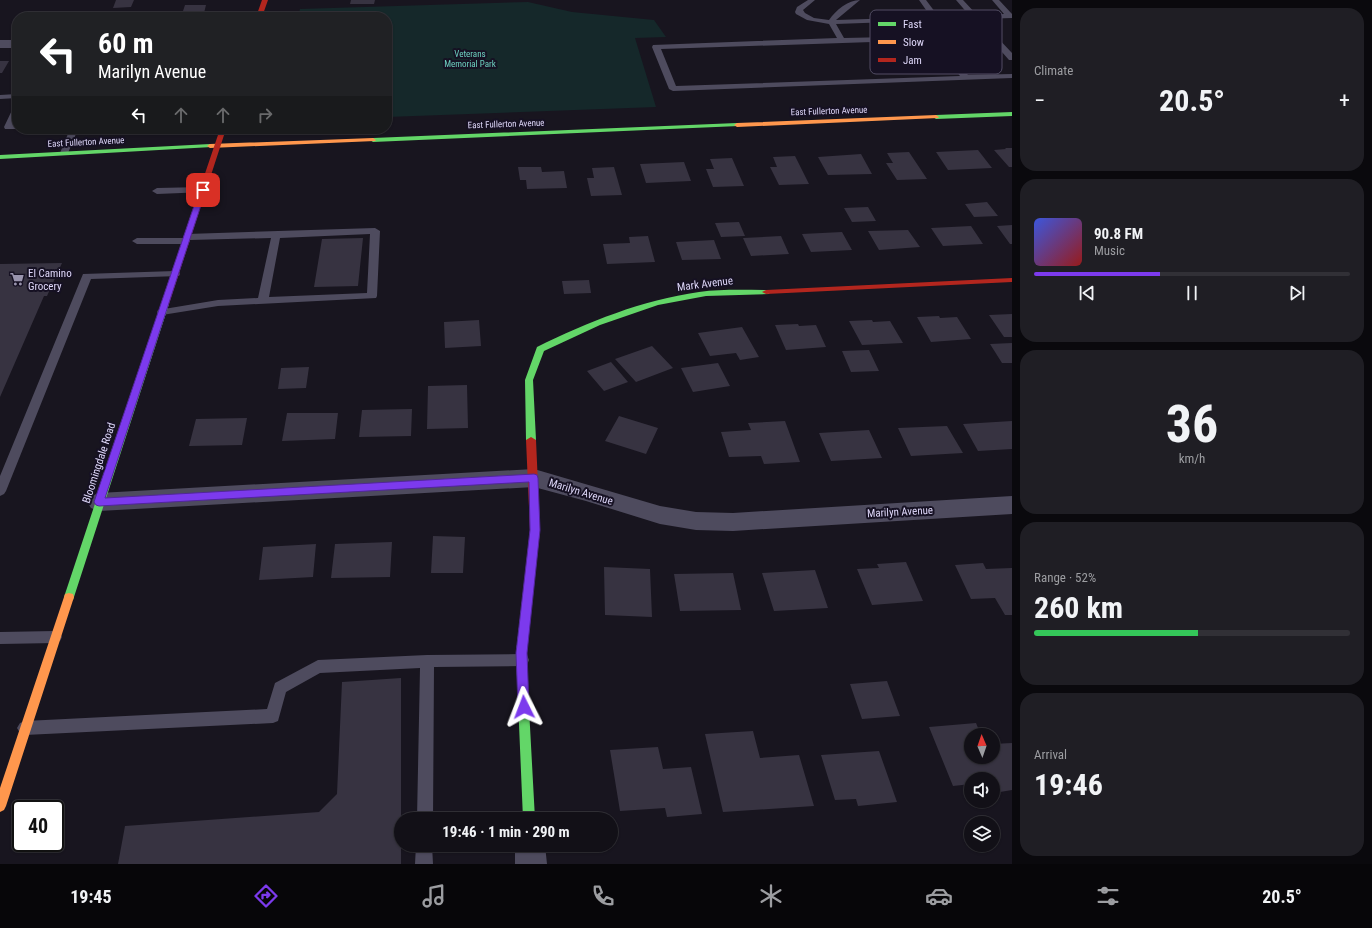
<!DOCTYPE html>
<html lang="en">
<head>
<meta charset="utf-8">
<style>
  :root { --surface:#121017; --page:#1f1e24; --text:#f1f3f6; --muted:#9c9da1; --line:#313036; --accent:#7c3aed }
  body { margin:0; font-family:"Roboto Condensed",sans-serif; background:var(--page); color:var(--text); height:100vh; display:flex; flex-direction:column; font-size:15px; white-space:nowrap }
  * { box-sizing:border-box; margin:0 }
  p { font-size:13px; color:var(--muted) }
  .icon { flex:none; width:22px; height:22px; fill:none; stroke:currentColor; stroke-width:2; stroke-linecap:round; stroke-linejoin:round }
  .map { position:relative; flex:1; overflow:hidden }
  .details { display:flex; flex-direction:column; gap:8px; padding:8px; background:#0a090d; width:360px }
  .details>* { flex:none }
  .banner { position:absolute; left:12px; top:12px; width:380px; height:122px; border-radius:16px; box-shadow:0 1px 3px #0004,0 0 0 1px var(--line); background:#202124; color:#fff; overflow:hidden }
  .needle { width:26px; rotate:358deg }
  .tools { position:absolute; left:964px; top:728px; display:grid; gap:8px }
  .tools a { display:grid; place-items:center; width:36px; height:36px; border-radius:50%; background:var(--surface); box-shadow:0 1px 3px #0004,0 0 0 1px var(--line); font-size:20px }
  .speed { position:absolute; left:12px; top:800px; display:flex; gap:8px; font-size:20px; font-weight:700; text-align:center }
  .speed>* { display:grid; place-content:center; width:52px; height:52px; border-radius:50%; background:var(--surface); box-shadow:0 1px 3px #0004,0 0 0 1px var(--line); line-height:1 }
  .speed .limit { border:2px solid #111; border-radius:6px; background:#fff; color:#111 }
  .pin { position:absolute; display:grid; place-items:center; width:34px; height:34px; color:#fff; margin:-17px; border-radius:8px; box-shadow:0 2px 6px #0006 }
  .me { position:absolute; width:44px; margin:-22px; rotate:357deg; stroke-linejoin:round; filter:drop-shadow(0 0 3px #0008) }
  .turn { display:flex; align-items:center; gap:14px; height:84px; padding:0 20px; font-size:18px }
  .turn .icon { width:52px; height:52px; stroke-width:2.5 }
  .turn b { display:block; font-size:28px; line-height:34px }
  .lanes { display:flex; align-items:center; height:38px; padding:0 20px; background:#0003; justify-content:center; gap:20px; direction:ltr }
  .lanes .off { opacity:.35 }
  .big { font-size:30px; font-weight:700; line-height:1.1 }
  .details .widget { flex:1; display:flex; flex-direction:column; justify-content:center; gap:6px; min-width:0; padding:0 14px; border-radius:16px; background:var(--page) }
  .details .dial { align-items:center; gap:0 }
  .dial b { font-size:52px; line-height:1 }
  .song { display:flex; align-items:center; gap:12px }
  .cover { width:48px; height:48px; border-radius:6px; background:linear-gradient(135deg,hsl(230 70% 55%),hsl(0 70% 35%)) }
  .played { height:4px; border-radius:2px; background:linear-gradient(90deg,var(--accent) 40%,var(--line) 40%) }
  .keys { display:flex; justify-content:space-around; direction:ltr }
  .heat { display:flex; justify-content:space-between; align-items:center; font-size:22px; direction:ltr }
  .charge { height:6px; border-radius:3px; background:linear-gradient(90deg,#34c759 52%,var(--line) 0) }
  .trip { position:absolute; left:394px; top:812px; width:224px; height:40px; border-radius:20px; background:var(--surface); box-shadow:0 1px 3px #0004,0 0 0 1px var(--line); font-weight:700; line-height:40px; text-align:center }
  .menu { display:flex; height:64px; justify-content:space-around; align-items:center; background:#070609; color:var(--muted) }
  .menu .icon { width:28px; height:28px }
  .menu .selected { color:var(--accent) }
  .menu b { font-size:18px; color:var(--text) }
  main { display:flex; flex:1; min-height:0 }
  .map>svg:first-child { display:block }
  .green { fill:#15282a }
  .building { fill:#373341 }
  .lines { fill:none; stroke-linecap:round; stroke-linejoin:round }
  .lane { fill:#4e4b5e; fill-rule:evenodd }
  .street { fill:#4e4b5e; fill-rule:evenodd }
  .fast { fill:#63d668; fill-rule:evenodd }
  .slow { fill:#ff974d; fill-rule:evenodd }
  .jam { fill:#b3261e; fill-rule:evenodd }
  .route { fill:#7c3aed; stroke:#51269a }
  .labels { text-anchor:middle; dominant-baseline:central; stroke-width:4; stroke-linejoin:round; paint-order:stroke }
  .far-park-label { font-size:9px; fill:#6dd1c0; stroke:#161123 }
  .far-street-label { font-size:9px; fill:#dfd8fa; stroke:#161123 }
  .poi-label { font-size:11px; fill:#dfd8fa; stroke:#161123; text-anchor:start }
  .street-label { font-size:11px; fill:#dfd8fa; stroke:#161123 }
  .key { fill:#161123; stroke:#524d64; stroke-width:1 }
  .key-label { font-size:11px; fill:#dfd8fa }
</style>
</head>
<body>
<main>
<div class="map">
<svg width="1012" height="864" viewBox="0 0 1012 864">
  <rect width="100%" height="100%" fill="#18151f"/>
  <path class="green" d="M528,2L572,12L654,20L666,37L635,38L656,107L387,117V17H298L300,9Z"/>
  <path class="building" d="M116,0H134L131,7L113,8Z
    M351,0H375L374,4H350Z
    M185,5H206L203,17H181Z
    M0,61H9L2,73H0Z
    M1005,148H1012V167H1009L994,150L1006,149Z
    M978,150L992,168L948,170L936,152Z
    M909,152L927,179L897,180L886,163H893L887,153Z
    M861,154L872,174L828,175L818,157Z
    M795,156L809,184L779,185L770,167H777L773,157Z
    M732,158L744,186L713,187L706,169H714L710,159Z
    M684,162L691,181L646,183L640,164Z
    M518,167H541L542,172L564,171L567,188L527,189L526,180H520Z
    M614,167L622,195L591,196L587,178H594L592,168Z
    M987,202L998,216L974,217L965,204Z
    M868,207L876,221L852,222L844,208Z
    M739,222L745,236L721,237L715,223Z
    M1012,225V244H1010L997,226Z
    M971,226L983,244L943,246L931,228Z
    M908,230L920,247L879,250L868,231Z
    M842,232L852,250L811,252L802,234Z
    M648,236L655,262L607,264L603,244L630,243L629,237Z
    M781,236L789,254L751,256L743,238Z
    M363,238L358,286L314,287L322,239Z
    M714,240L721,259L682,260L676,242Z
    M62,263L47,296H44L0,397V264Z
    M589,280L591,293L564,294L562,281Z
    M1012,314V337H1004L989,315Z
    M939,316L940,318L957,317L971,339L931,342L917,317Z
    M479,320L481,346L445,348L444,322Z
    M872,320L873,322L890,321L903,343L862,345L849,321Z
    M798,324L799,326L816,325L826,347L786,350L775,325Z
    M742,327L759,357L740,360L736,353L710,356L698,333Z
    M1012,343V363H1002L990,344Z
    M652,346L673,368L636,382L615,359Z
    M869,350L879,371L851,372L842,351Z
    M611,362L628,382L604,391L587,371Z
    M718,363L730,386L693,392L681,368Z
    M309,367L306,388L278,389L281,368Z
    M467,385L468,428L427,429L428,386Z
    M412,409L411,436L359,437L362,410Z
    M287,413H338L335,439L282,441Z
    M619,416L658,428L646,454L605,441Z
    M247,418L242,445L189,446L196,419Z
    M785,421L800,462L764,464L761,456L729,457L721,432L751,430L748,423Z
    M1012,421V449L978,451L963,424Z
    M947,426L963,453L911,456L898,428Z
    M869,430L882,458L831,461L819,433Z
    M433,536L465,537L463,573H431Z
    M392,542L390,577L331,578L335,544Z
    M316,544L313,577L259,580L263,547Z
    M906,562L923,601L872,605L857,569L879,568L877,564Z
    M983,563L986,569L1012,568V615H1005L995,598L971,599L955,565Z
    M604,567L650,569L652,617L605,615Z
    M815,570L828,608L774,611L762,573Z
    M733,573L741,610L680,611L674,574Z
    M401,678V864H118L125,826L319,812L337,794L342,682Z
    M887,681L900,716L862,719L850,684Z
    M976,723L981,735H971V757H993V744L1012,743V790L1000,792L996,783H993V779H971V784L953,786L929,727Z
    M753,731L760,758L799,755L814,806L723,812L705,734Z
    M658,747L663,769L691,767L702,814L667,817L665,808L620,811L610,750Z
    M879,751L897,802L858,806L856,799L835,800L821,755Z"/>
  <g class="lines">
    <path class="lane" d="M808,0H815L803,10L805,13L814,18L829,20C836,10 848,0 860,0L836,20L931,17L919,0H926L938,16L969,15L956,0H963L977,15L1004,14L992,0H999L1012,14V18L980,19L1012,53V60H1009L973,19L836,24L844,38L936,36L968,75L1012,74V78L673,91L669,89L652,47L653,45L837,38L829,24L807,20L796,14L795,12L797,7ZM931,40L960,76L676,86L661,49Z
      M17,94V98L0,99V95Z
      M14,106H17V117L14,124L17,123V129H5L4,127Z
      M70,129H78L68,153L67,155H61L60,153Z
      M203,187L206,188L208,190L206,192L157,194L152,191L157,188Z
      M375,228L380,231L377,296L376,298L218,306L162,315L158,314L157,312L158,310L218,300L258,298L271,238L190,240L189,243L186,244H137L132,241L137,238H183L184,235L187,234ZM370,234L367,293L269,297L280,238Z
      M175,271L179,272L180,274L179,276L91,279L6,491L4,494L0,496V476L83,274Z
      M55,631L60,633L62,637L60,641L55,643L0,644V632Z
      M522,654L527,655L529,660L527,665L522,666L434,667L433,819H417L420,668L320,673L286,692L278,721L273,723L25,735L20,733L17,728L20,723L25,721L267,709L275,683L318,660L427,655Z
      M416,845H432L433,864H415Z"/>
    <path class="street" d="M0,40H17V48H0Z
      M534,469L660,506L696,512L733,513L1012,496V514L733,531L696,530L660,524L586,501L534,487L99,511L91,508L87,502L91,496L99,493Z
      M515,845H545L547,864H515Z"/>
    <path class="fast" d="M1012,112V116L936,119L933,117L936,115Z
      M737,123L739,124V126L373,142L370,140L373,138Z
      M210,144L212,145V147L0,159V155Z
      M766,290H769L770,292L769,294L706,296L658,305L600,325L544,351L533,380L536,440L534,442H528L526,440L525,380L537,347C588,322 642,300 699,292C721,289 744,290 766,290Z
      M162,302H168L169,304L74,597L73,600L69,601L65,600L64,597Z
      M528,589L532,590L533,593L526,653L535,819H523L516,653L523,593L524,590Z"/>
    <path class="slow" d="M936,115L939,117L938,118L737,127L734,125L737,123Z
      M373,138L376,140L375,141L210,148L207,146L210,144Z
      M69,593L73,594L74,597L6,806L4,810L0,812V788L64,597L65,594Z"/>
    <path class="jam" d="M262,0H268L262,17H256Z
      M220,129H226L169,304L168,306H162L161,304Z
      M1012,278V282L766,294L762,292L766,290Z
      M531,437L536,440L540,530L533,593L532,596L528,597L524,596L523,593L530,530L526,440Z"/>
  </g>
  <path class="route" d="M200,188L206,190L105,498L534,474L537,475L538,478L540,530L527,653L529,707L528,711L524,713L520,711L518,707L516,653L530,530L529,482L99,506L96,505L94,502Z"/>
  <defs>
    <symbol id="supermarket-bare" viewBox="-9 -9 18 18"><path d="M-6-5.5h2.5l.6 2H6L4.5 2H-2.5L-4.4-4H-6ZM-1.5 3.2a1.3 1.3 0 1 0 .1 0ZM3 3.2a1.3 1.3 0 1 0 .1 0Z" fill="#9994ad" stroke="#161123" stroke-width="2.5" paint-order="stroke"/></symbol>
  </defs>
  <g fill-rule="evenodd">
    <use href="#supermarket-bare" x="7" y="269" width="20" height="20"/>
  </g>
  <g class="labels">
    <g class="far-park-label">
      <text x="470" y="54">Veterans<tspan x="470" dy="10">Memorial Park</tspan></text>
    </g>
    <g class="far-street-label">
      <text transform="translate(829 111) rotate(-2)">East Fullerton Avenue</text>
      <text transform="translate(506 124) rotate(-2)">East Fullerton Avenue</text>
      <text transform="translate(86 142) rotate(-3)">East Fullerton Avenue</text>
    </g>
    <g class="poi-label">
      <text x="28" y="273">El Camino<tspan x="28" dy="13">Grocery</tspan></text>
    </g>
    <g class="street-label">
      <text transform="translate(705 284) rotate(-7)">Mark Avenue</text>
      <text transform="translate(99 463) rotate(-72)">Bloomingdale Road</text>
      <text transform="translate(581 492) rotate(17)">Marilyn Avenue</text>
      <text transform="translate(900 512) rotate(-3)">Marilyn Avenue</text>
    </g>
  </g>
  <rect x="870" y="10" width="132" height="64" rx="6" class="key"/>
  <rect x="878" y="22" width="18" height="4" fill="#63d668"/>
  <rect x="878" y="40" width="18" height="4" fill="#ff974d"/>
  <rect x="878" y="58" width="18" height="4" fill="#b3261e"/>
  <g class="key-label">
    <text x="903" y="28">Fast</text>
    <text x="903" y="46">Slow</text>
    <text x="903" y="64">Jam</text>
  </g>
</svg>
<div class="tools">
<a><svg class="needle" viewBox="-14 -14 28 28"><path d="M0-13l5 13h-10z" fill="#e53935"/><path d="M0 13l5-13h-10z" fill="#9c9da1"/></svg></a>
<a><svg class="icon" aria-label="sound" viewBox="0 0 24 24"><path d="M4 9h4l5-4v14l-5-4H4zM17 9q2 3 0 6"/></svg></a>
<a><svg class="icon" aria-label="layers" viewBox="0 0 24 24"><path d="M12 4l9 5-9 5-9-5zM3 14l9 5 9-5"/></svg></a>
</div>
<div class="speed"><div class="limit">40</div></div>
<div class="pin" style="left:203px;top:190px;background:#d93025"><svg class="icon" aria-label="arrive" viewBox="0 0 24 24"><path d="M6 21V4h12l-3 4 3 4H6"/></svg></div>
<svg class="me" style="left:524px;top:707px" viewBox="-20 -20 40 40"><path d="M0-17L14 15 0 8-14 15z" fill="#7c3aed" stroke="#fff" stroke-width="4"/></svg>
<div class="trip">19:46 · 1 min · 290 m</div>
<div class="banner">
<div class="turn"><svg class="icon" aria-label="left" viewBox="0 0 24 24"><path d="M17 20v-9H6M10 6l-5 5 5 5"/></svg><div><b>60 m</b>Marilyn Avenue</div></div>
<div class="lanes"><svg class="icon" aria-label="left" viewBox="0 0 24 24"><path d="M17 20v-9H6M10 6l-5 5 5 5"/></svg><svg class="icon off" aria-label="ahead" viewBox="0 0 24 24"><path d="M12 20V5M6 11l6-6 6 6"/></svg><svg class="icon off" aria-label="ahead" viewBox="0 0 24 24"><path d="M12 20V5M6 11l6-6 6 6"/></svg><svg class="icon off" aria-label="right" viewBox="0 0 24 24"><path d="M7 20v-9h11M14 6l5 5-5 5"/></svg></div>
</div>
</div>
<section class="details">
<div class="widget"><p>Climate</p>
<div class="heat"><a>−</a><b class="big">20.5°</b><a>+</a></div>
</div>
<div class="widget">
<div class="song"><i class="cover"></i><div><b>90.8 FM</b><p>Music</p></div></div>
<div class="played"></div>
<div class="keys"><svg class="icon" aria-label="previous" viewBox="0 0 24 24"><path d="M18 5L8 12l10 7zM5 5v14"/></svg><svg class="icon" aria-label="pause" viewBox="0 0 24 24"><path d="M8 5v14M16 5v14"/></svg><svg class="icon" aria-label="next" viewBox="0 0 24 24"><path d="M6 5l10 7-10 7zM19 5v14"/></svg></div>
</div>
<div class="widget dial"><b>36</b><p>km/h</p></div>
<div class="widget"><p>Range · 52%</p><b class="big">260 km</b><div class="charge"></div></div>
<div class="widget"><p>Arrival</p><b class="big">19:46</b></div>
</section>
</main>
<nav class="menu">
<b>19:45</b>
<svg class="icon selected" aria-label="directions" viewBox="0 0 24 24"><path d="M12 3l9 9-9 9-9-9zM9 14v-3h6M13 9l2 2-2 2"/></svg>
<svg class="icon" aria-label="music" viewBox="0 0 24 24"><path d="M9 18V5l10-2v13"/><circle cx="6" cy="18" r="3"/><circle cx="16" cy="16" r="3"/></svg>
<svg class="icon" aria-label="phone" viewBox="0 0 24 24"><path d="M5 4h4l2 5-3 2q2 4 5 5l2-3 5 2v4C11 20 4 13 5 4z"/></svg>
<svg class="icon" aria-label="climate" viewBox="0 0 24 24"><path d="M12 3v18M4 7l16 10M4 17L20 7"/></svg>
<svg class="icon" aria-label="car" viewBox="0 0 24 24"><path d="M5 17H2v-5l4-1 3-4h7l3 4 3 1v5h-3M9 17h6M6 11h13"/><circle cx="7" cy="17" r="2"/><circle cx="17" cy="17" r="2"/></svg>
<svg class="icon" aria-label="filters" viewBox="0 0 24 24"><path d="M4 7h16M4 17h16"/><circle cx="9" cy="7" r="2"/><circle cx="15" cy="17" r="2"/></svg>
<b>20.5°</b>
</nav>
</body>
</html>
